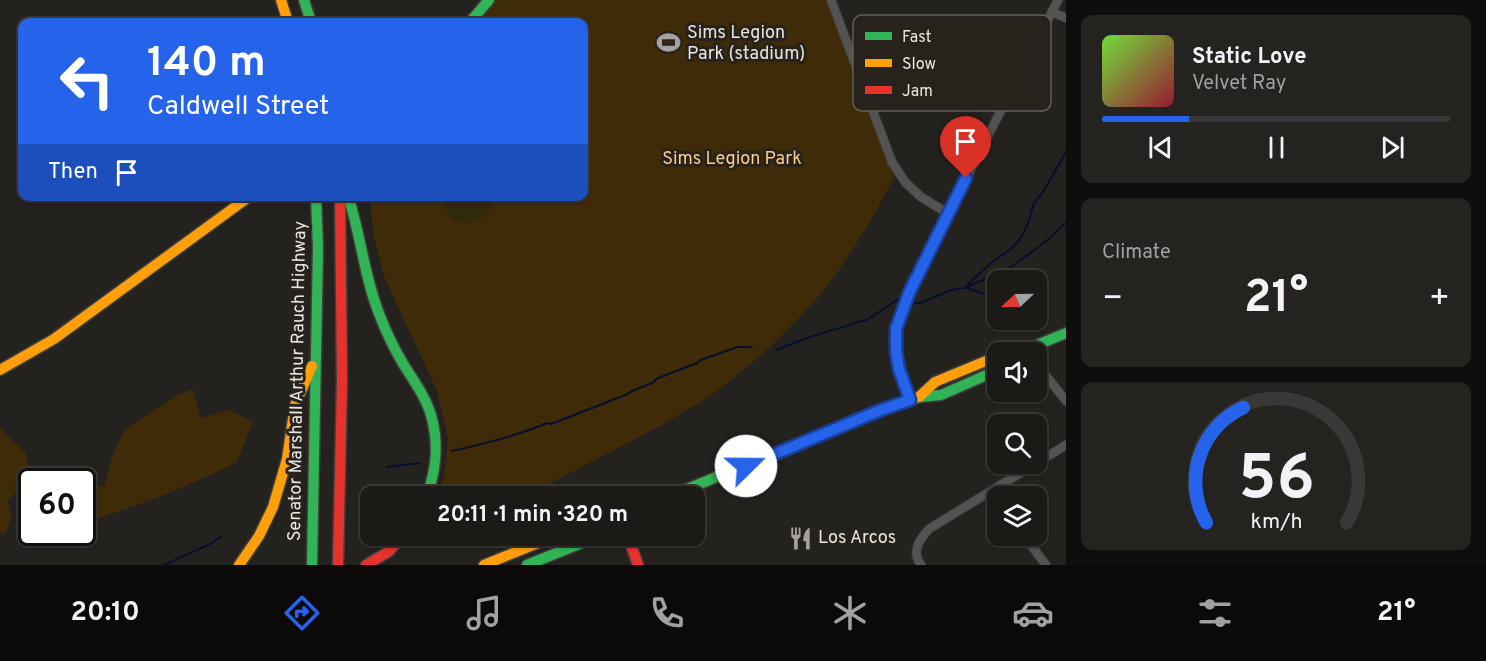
<!DOCTYPE html>
<html lang="en">
<head>
<meta charset="utf-8">
<style>
  :root { --surface:#1b1a17; --page:#242320; --text:#f1f3f6; --muted:#a0a1a1; --line:#393836; --accent:#2563eb }
  body { margin:0; font-family:Overpass,sans-serif; background:var(--page); color:var(--text); height:100vh; display:flex; flex-direction:column; font-size:22px; white-space:nowrap }
  * { box-sizing:border-box; margin:0 }
  p { font-size:20px; color:var(--muted) }
  .icon { flex:none; width:33px; height:33px; fill:none; stroke:currentColor; stroke-width:2; stroke-linecap:round; stroke-linejoin:round }
  .map { position:relative; flex:1; overflow:hidden }
  .panel { display:flex; flex-direction:column; gap:15px; padding:15px; background:#0f0e0d; width:420px }
  .panel>* { flex:none }
  .guide { position:absolute; left:18px; top:18px; width:570px; height:183px; border-radius:12px; box-shadow:0 2px 4px #0004,0 0 0 2px var(--line); background:#2563eb; color:#fff; overflow:hidden }
  .needle { width:39px; rotate:248deg }
  .controls { position:absolute; left:987px; top:270px; display:grid; gap:12px }
  .controls a { display:grid; place-items:center; width:60px; height:60px; border-radius:12px; background:var(--surface); box-shadow:0 2px 4px #0004,0 0 0 2px var(--line); font-size:30px }
  .speed { position:absolute; left:18px; top:468px; display:flex; gap:12px; font-size:30px; font-weight:700; text-align:center }
  .speed>* { display:grid; place-content:center; width:78px; height:78px; border-radius:50%; background:var(--surface); box-shadow:0 2px 4px #0004,0 0 0 2px var(--line); line-height:1 }
  .speed .limit { border:3px solid #111; border-radius:9px; background:#fff; color:#111 }
  .pin { position:absolute; display:grid; place-items:center; width:51px; height:51px; color:#fff; margin:-62px -26px; border-radius:50% 50% 50% 0; rotate:-45deg; box-shadow:0 0 6px #0007 }
  .pin .icon { rotate:45deg }
  .me { position:absolute; width:66px; margin:-33px; rotate:68deg; stroke-linejoin:round; filter:drop-shadow(0 0 4px #0008) }
  .turn { display:flex; align-items:center; gap:21px; height:126px; padding:0 30px; font-size:27px }
  .turn .icon { width:78px; height:78px; stroke-width:2.5 }
  .turn b { display:block; font-size:42px; line-height:51px }
  .then { display:flex; align-items:center; height:57px; padding:0 30px; background:#0003; gap:12px; font-size:22px }
  .big { font-size:45px; font-weight:700; line-height:1.1 }
  .panel .card { flex:1; display:flex; flex-direction:column; justify-content:center; gap:9px; min-width:0; padding:0 21px; border-radius:12px; background:var(--page) }
  .panel .dial { align-items:center; gap:0 }
  .dial svg { height:156px; overflow:visible; fill:none; stroke:var(--line); stroke-width:7; stroke-linecap:round; text-anchor:middle }
  .dial text { fill:var(--text); stroke:none }
  .song { display:flex; align-items:center; gap:18px }
  .cover { width:72px; height:72px; border-radius:9px; background:linear-gradient(135deg,hsl(100 70% 55%),hsl(350 70% 35%)) }
  .played { height:6px; border-radius:3px; background:linear-gradient(90deg,var(--accent) 25%,var(--line) 25%) }
  .keys { display:flex; justify-content:space-around; direction:ltr }
  .heat { display:flex; justify-content:space-between; align-items:center; font-size:33px; direction:ltr }
  .trip { position:absolute; left:360px; top:486px; width:345px; height:60px; border-radius:12px; background:var(--surface); box-shadow:0 2px 4px #0004,0 0 0 2px var(--line); font-weight:700; line-height:60px; text-align:center }
  .menu { display:flex; height:96px; justify-content:space-around; align-items:center; background:#0b0a09; color:var(--muted) }
  .menu .icon { width:42px; height:42px }
  .menu .current { color:var(--accent) }
  .menu b { font-size:27px; color:var(--text) }
  main { display:flex; flex:1; min-height:0 }
  .map>svg:first-child { display:block }
  .green { fill:#3f2b08 }
  .sand { fill:#30290b }
  .lines { fill:none; stroke-linecap:round; stroke-linejoin:round }
  .stream { stroke:#060f2c; stroke-width:2 }
  .street-casing { stroke:#413f3c; stroke-width:10 }
  .fast-casing { stroke:#413f3c; stroke-width:13 }
  .slow-casing { stroke:#413f3c; stroke-width:13 }
  .jam-casing { stroke:#413f3c; stroke-width:13 }
  .street { stroke:#545351; stroke-width:8 }
  .fast { stroke:#30b455; stroke-width:10 }
  .slow { stroke:#ff9f0a; stroke-width:10 }
  .jam { stroke:#e5322d; stroke-width:10 }
  .route-casing { stroke:#184099; stroke-width:15 }
  .route { stroke:#2563eb; stroke-width:10 }
  .labels { text-anchor:middle; dominant-baseline:central; stroke-width:6; stroke-linejoin:round; paint-order:stroke }
  .poi-label { font-size:18px; fill:#e9e6e2; stroke:#27221c; text-anchor:start }
  .park-label { font-size:18px; fill:#facc8c; stroke:#27221c }
  .street-label { font-size:18px; fill:#e9e6e2; stroke:#27221c }
  .key { fill:#27221c; stroke:#615d57; stroke-width:1.5 }
  .key-label { font-size:16px; fill:#e9e6e2 }
</style>
</head>
<body>
<main>
<div class="map">
<svg width="1066" height="565" viewBox="0 0 1066 565">
  <rect width="100%" height="100%" fill="#24221f"/>
  <path class="green" d="M489,0H831L898,170L869,224L837,273L819,296L797,320L768,349L729,382L710,396L662,425L526,496H436L444,477L448,438L437,391L385,279L373,233L370,197L584,196V22H470Z
    M193,389L201,418L229,410L253,422L237,462C187,487 136,507 83,523L82,482L75,481V480L105,487L111,459L125,429L178,395Z
    M0,428L26,454L32,481L7,500L12,516L5,534L0,533Z"/>
  <path class="sand" d="M442,197V196L495,197C491,216 471,231 452,218C446,213 444,204 442,197Z"/>
  <g class="lines">
    <path class="stream" d="M967,285L992,262L1011,249L1021,238L1028,223L1034,203L1043,192L1066,152
      M965,287L998,299
      M913,303H921L951,290L964,288L1007,270L1045,242L1066,223
      M1036,309L1044,314
      M776,350C797,342 818,333 840,328C849,326 858,321 867,320L897,300L899,301
      M452,451C484,444 517,436 547,423L551,424L628,394L630,392L654,382L656,379L697,363L701,360L737,347H752
      M387,467L420,463
      M164,565L208,545L221,537"/>
    <defs>
      <path id="street" d="M831,0L892,162L905,182L921,197L949,214
        M1052,12L1066,18
        M1036,363L1066,401
        M910,400L899,369L896,351V329L909,293L993,126L1058,0
        M991,491L998,500
        M1024,536L1046,565
        M921,565C911,552 919,540 929,529L1066,445"/>
      <path id="fast" d="M304,0L311,22
        M470,22L489,0
        M348,196C361,235 364,277 380,316C386,332 394,348 402,362C413,380 427,398 432,419C439,446 436,470 427,496
        M1007,352H1020L1066,333
        M670,496L881,410L919,397L941,395L998,370
        M312,565L318,248L316,196
        M527,565L599,536"/>
      <path id="slow" d="M281,0L288,22
        M0,370L54,339L250,196
        M919,397L935,382L998,356
        M239,565L259,536L273,507L287,459L295,405L312,366
        M484,565L555,536"/>
      <path id="jam" d="M628,536L638,565
        M338,565L342,380L340,196
        M366,565L388,552L403,536"/>
    </defs>
    <use href="#street" class="street-casing"/>
    <use href="#fast" class="fast-casing"/>
    <use href="#slow" class="slow-casing"/>
    <use href="#jam" class="jam-casing"/>
    <use href="#street" class="street"/>
    <use href="#fast" class="fast"/>
    <use href="#slow" class="slow"/>
    <use href="#jam" class="jam"/>
  </g>
  <g class="lines">
    <defs>
      <path id="route" d="M746,466L881,410L910,400L899,369L896,351V329L909,293L966,178"/>
    </defs>
    <use href="#route" class="route-casing"/>
    <use href="#route" class="route"/>
  </g>
  <defs>
    <symbol id="stadium-bare" viewBox="-9 -9 18 18"><path d="M0-5a6.5 5 0 1 0 0 10a6.5 5 0 1 0 0-10ZM-3.5-1.8h7v3.6h-7Z" fill="#a4a19e" stroke="#27221c" stroke-width="2.5" paint-order="stroke"/></symbol>
    <symbol id="restaurant-bare" viewBox="-9 -9 18 18"><path d="M-5-6h1v4h1v-4h1v4h1v-4h1v5L-1.5 .5V6h-2V.5L-5-1ZM5-6V6H3V1.5H1.5Q1.5-4 5-6Z" fill="#a4a19e" stroke="#27221c" stroke-width="2.5" paint-order="stroke"/></symbol>
  </defs>
  <g fill-rule="evenodd">
    <use href="#stadium-bare" x="652" y="26" width="33" height="33"/>
    <use href="#restaurant-bare" x="784" y="522" width="33" height="33"/>
  </g>
  <g class="labels">
    <g class="poi-label">
      <text x="687" y="33">Sims Legion<tspan x="687" dy="21">Park (stadium)</tspan></text>
      <text x="818" y="538">Los Arcos</text>
    </g>
    <g class="park-label">
      <text x="732" y="159">Sims Legion Park</text>
    </g>
    <g class="street-label">
      <text transform="translate(298 381) rotate(-89)">Senator Marshall Arthur Rauch Highway</text>
    </g>
  </g>
  <rect x="853" y="15" width="198" height="96" rx="9" class="key"/>
  <rect x="865" y="32" width="27" height="8" fill="#30b455"/>
  <rect x="865" y="59" width="27" height="8" fill="#ff9f0a"/>
  <rect x="865" y="86" width="27" height="8" fill="#e5322d"/>
  <g class="key-label">
    <text x="902" y="42">Fast</text>
    <text x="902" y="69">Slow</text>
    <text x="902" y="96">Jam</text>
  </g>
</svg>
<div class="controls">
<a><svg class="needle" viewBox="-14 -14 28 28"><path d="M0-13l5 13h-10z" fill="#e53935"/><path d="M0 13l5-13h-10z" fill="#a0a1a1"/></svg></a>
<a><svg class="icon" aria-label="sound" viewBox="0 0 24 24"><path d="M4 9h4l5-4v14l-5-4H4zM17 9q2 3 0 6"/></svg></a>
<a><svg class="icon" aria-label="search" viewBox="0 0 24 24"><circle cx="10" cy="10" r="6"/><path d="M15 15l6 6"/></svg></a>
<a><svg class="icon" aria-label="layers" viewBox="0 0 24 24"><path d="M12 4l9 5-9 5-9-5zM3 14l9 5 9-5"/></svg></a>
</div>
<div class="speed"><div class="limit">60</div></div>
<div class="pin" style="left:966px;top:178px;background:#d93025"><svg class="icon" aria-label="arrive" viewBox="0 0 24 24"><path d="M6 21V4h12l-3 4 3 4H6"/></svg></div>
<svg class="me" style="left:746px;top:466px" viewBox="-20 -20 40 40"><circle r="19" fill="#fff"/><path d="M0-13L10 11 0 6-10 11z" fill="#2563eb"/></svg>
<div class="trip">20:11 · 1 min · 320 m</div>
<div class="guide">
<div class="turn"><svg class="icon" aria-label="left" viewBox="0 0 24 24"><path d="M17 20v-9H6M10 6l-5 5 5 5"/></svg><div><b>140 m</b>Caldwell Street</div></div>
<div class="then">Then<svg class="icon" aria-label="arrive" viewBox="0 0 24 24"><path d="M6 21V4h12l-3 4 3 4H6"/></svg></div>
</div>
</div>
<section class="panel">
<div class="card">
<div class="song"><i class="cover"></i><div><b>Static Love</b><p>Velvet Ray</p></div></div>
<div class="played"></div>
<div class="keys"><svg class="icon" aria-label="previous" viewBox="0 0 24 24"><path d="M18 5L8 12l10 7zM5 5v14"/></svg><svg class="icon" aria-label="pause" viewBox="0 0 24 24"><path d="M8 5v14M16 5v14"/></svg><svg class="icon" aria-label="next" viewBox="0 0 24 24"><path d="M6 5l10 7-10 7zM19 5v14"/></svg></div>
</div>
<div class="card"><p>Climate</p>
<div class="heat"><a>−</a><b class="big">21°</b><a>+</a></div>
</div>
<div class="card dial"><svg viewBox="0 0 100 80">
<path d="M14 69A42 42 0 1 1 86 69"/>
<path d="M14 69A42 42 0 0 1 33 10" stroke="#2563eb"/>
<text x="50" y="56" font-size="32" font-weight="700">56</text>
<text x="50" y="72" font-size="11">km/h</text>
</svg></div>
</section>
</main>
<nav class="menu">
<b>20:10</b>
<svg class="icon current" aria-label="directions" viewBox="0 0 24 24"><path d="M12 3l9 9-9 9-9-9zM9 14v-3h6M13 9l2 2-2 2"/></svg>
<svg class="icon" aria-label="music" viewBox="0 0 24 24"><path d="M9 18V5l10-2v13"/><circle cx="6" cy="18" r="3"/><circle cx="16" cy="16" r="3"/></svg>
<svg class="icon" aria-label="phone" viewBox="0 0 24 24"><path d="M5 4h4l2 5-3 2q2 4 5 5l2-3 5 2v4C11 20 4 13 5 4z"/></svg>
<svg class="icon" aria-label="climate" viewBox="0 0 24 24"><path d="M12 3v18M4 7l16 10M4 17L20 7"/></svg>
<svg class="icon" aria-label="car" viewBox="0 0 24 24"><path d="M5 17H2v-5l4-1 3-4h7l3 4 3 1v5h-3M9 17h6M6 11h13"/><circle cx="7" cy="17" r="2"/><circle cx="17" cy="17" r="2"/></svg>
<svg class="icon" aria-label="filters" viewBox="0 0 24 24"><path d="M4 7h16M4 17h16"/><circle cx="9" cy="7" r="2"/><circle cx="15" cy="17" r="2"/></svg>
<b>21°</b>
</nav>
</body>
</html>
